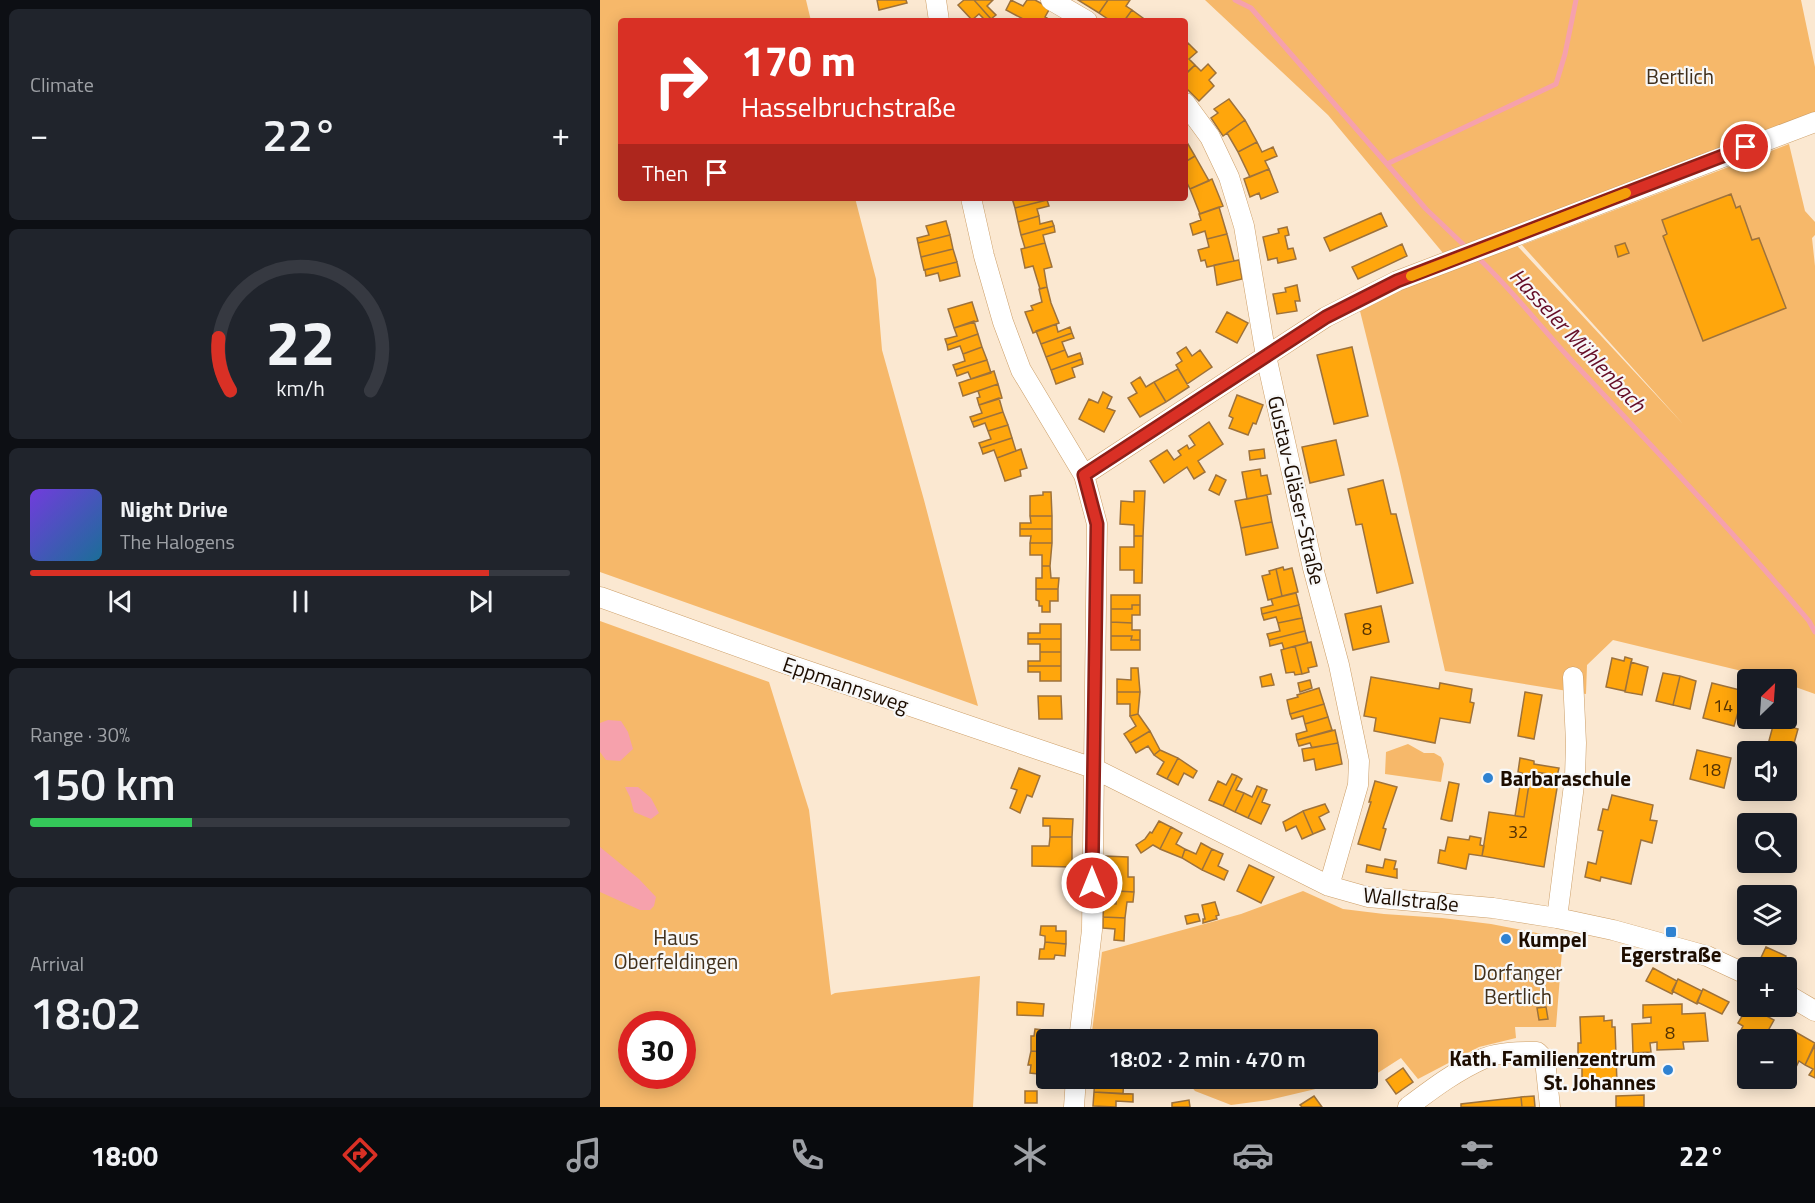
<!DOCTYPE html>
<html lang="en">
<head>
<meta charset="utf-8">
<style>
  :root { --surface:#171b24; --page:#20242c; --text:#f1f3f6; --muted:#9ea1a6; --line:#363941; --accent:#d93025 }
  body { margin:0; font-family:"Titillium Web",sans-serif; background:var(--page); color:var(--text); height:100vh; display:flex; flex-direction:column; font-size:22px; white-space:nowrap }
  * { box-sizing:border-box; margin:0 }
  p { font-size:20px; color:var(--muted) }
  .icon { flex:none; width:33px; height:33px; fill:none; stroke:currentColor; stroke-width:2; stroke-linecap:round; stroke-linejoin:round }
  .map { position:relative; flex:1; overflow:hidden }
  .sheet { display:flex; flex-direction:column; gap:9px; padding:9px; background:#0d0f14; width:600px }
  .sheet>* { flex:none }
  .banner { position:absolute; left:18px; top:18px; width:570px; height:183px; border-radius:6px; box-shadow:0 3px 15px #0003; background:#d93025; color:#fff; overflow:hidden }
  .needle { width:39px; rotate:25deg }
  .tools { position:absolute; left:1137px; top:669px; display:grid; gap:12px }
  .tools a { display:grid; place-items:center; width:60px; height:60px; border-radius:6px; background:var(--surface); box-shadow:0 3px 15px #0003; font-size:30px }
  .speed { position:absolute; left:18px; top:1011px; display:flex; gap:12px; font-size:30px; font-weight:700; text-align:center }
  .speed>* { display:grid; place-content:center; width:78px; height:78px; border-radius:50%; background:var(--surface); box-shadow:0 3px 15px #0003; line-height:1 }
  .speed .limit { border:9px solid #d22; background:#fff; color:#111 }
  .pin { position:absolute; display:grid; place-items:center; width:51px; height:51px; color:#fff; margin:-26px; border:3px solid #fff; border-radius:50%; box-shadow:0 2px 6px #0007 }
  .me { position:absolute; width:66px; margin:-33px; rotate:0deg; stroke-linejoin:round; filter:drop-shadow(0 0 4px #0008) }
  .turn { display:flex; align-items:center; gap:21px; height:126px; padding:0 24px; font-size:27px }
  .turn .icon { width:78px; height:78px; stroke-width:2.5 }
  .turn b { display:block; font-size:42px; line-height:51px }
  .then { display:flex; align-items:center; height:57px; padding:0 24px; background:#0003; gap:12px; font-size:22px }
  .big { font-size:45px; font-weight:600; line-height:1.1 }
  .sheet .tile { flex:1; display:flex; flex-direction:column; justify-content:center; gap:9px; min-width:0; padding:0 21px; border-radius:9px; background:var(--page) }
  .sheet .dial { align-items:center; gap:0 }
  .dial svg { height:156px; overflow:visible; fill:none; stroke:var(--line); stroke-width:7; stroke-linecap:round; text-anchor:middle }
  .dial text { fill:var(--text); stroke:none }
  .song { display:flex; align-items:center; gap:18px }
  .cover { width:72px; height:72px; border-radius:9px; background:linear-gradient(135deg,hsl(260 70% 55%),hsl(200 70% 35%)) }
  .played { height:6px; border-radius:3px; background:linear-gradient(90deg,var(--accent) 85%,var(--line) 85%) }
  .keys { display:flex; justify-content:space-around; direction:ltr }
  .heat { display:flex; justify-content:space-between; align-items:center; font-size:33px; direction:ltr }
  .charge { height:9px; border-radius:4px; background:linear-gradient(90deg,#34c759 30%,var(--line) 0) }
  .trip { position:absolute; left:436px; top:1029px; width:342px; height:60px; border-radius:6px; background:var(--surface); box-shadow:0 3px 15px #0003; font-weight:600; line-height:60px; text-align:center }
  .tab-bar { display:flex; height:96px; justify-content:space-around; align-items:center; background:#090b0e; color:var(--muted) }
  .tab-bar .icon { width:42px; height:42px }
  .tab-bar .selected { color:var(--accent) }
  .tab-bar b { font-size:27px; color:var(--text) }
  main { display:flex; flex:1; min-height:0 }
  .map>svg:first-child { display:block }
  .green { fill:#f6b86a; fill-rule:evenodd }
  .water { fill:#f6a1ac }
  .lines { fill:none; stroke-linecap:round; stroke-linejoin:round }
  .stream { stroke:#f6a1ac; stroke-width:5 }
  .building { fill:#ffa60c; stroke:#9e723b; stroke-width:1.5 }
  .minor-casing { stroke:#cc9e67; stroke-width:21 }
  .minor { stroke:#fff; stroke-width:20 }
  .route-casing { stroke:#8d1f18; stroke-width:15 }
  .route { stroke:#d93025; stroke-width:10 }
  .slow { stroke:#f59e0b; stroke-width:10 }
  .poi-dot { fill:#2f82d1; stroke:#f8f8f8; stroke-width:2 }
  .labels { text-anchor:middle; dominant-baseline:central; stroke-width:4.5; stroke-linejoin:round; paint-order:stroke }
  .number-label { font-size:18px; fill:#563303 }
  .park-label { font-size:21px; fill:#41301c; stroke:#f8f8f8 }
  .street-label { font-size:21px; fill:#1d0d00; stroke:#f8f8f8 }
  .poi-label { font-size:21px; font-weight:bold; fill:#1d0d00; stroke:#f8f8f8; text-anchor:start }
  .water-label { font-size:22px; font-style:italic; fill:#650d26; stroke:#f8f8f8 }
</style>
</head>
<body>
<main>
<section class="sheet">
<div class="tile"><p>Climate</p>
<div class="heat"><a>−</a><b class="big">22°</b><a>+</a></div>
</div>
<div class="tile dial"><svg viewBox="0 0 100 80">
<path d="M14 69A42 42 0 1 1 86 69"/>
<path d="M14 69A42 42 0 0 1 8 42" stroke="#d93025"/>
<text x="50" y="56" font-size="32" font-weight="700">22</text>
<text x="50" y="72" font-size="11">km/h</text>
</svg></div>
<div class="tile">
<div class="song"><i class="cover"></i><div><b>Night Drive</b><p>The Halogens</p></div></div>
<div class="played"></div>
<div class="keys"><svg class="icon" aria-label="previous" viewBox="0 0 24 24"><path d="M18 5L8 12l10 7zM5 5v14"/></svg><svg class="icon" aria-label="pause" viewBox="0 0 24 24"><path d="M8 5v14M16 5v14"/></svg><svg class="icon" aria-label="next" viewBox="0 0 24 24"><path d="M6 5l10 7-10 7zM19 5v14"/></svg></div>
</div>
<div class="tile"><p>Range · 30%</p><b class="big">150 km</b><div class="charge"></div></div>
<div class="tile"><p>Arrival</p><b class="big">18:02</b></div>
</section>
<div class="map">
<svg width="1215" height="1107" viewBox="0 0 1215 1107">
  <rect width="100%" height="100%" fill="#fbe8d1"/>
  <path class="green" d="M0,0H206L211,21H21V198H255L276,279L282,350L324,500L378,706L0,572Z
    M605,0H1201L1215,67V112L843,253L728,115Z
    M1189,144L1205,211L1215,222V235L1212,238L1215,266V694L1187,684L1186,680L1175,679L1013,640L987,665L986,694L845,671L799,468L757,299L910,238L1084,425L922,245Z
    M0,621L169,682L209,810L231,995L235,993L380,976L373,1107H0ZM32,1024H82V1076H32Z
    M808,744L824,753H834L841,757L844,764L841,782L785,774L786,752Z
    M703,891L743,909L784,914L842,918L891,924L963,938L956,1027H915L916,1038L879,1047L818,1079L801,1058L773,1076L768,1077V1040H491L502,952L641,914Z
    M585,1079H758L669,1100L631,1105L595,1091Z"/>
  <path class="water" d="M8,720L21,721L28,732L33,749L20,761L6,760L0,752V723Z
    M25,787H38L51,798L59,813L51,819L34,812L30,797Z
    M0,847L39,879L56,897L54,906L50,910H40L0,892Z"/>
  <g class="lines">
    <path class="stream" d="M635,0L651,8L826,209L868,249
      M787,164L956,84L965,54L976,0
      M875,255C911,288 940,327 973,362C1053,447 1133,532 1209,621L1215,632"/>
  </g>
  <path class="building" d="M277,0H306L307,3L279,10Z
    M364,0H374L391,19L386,21L379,14L372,20L358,5Z
    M374,0H393L387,6L396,15L391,19Z
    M411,0L423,6L427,0H435L450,8L445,17L452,21H427L406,10Z
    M478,0H508L499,13Z
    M508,0H530L526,6L532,10L524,21H511L499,13Z
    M532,10L547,21H524Z
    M588,43L597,52L589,59L595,65L585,74V46Z
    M608,64L616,73L609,80L614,86L599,101L585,87V75L595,65L601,71Z
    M629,99L645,120L623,136L611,118L618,113L614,109Z
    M645,120L657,142L638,152L627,133Z
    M585,139L595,156L585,162Z
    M657,142L662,152L673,147L677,156L665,161L669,169L650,177L638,152Z
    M595,156L609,181L590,189L587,183L585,184V162Z
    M669,169L678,192L661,199L659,193L650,197L644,179Z
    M612,179L623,206L600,214L590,189Z
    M1131,194L1136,208L1140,206L1152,240L1159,238L1186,308L1103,341L1063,236L1067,234L1062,220Z
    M412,198H447V200L415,208Z
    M447,200L449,206L437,209L439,216L418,222L415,208Z
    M619,207L627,234L607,239L605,231L593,235L590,224L601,220L599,214Z
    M781,213L787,226L730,251L724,238Z
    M439,216L440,224L452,221L454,226L421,235L418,222Z
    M346,221L350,235L318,243L317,238L329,235L326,226Z
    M454,226L455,232L443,235L445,243L425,248L421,235Z
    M687,227L689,235L685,236L688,249L693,248L696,259L678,263L677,258L668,260L663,237L679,233L678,229Z
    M627,234L634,261L607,267L605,260L601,261L598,250L609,247L607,239Z
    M350,235L353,249L321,257L318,243Z
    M445,243L452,267L444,269L447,287L440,289L433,266L425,268L421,249Z
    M1025,243L1029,253L1018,257L1015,246Z
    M802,244L807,256L758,279L752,267Z
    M353,249L357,262L324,270L321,257Z
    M639,260L642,279L617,285L614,265Z
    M357,262L360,276L340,281L338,273L326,276L325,270Z
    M697,285L700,301H695L697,311L677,314L673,294L686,292L685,288Z
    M447,287L451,303L459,323L433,333L425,312L433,310L431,306L442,302L439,289Z
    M372,302L378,321L354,328L348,309Z
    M627,312L648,323L637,343L616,332Z
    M374,321L378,334L347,345L345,339L357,336L354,328Z
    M456,324L458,332L470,327L472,333L441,344L436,331Z
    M472,333L474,338L462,342L465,350L446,357L441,344Z
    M378,334L382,347L363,354L360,346L348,350L347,345Z
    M382,347L387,360L355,370L353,365L365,361L363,354Z
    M586,347L592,356L600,350L612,367L587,384L576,365L582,361L577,353Z
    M752,347L768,416L734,424L717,355Z
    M465,350L468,357L480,353L482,359L451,370L446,357Z
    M482,359L483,364L472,368L475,377L456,384L451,370Z
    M387,360L391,373L371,379L368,372L357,376L355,370Z
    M578,369L589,387L566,402L554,382Z
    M394,371L398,384L363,396L359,383Z
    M540,377L546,387L554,382L566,402L540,417L528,398L537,393L531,383Z
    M398,384L402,398L379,405L377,398L380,397L378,391Z
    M503,392L512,397L507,408L515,411L504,432L479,419L489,399L498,403Z
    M637,395L663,405L656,424L653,423L648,435L629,428L633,418L629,416Z
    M399,398L403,412L372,422L370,417L382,413L379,405Z
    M403,412L408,425L388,431L385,423L374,427L372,422Z
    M609,422L623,444L598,461L605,472L594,479L587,467L564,483L550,461L567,450L574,460L581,455L578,451L587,445L589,449L595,445L589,436Z
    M408,425L412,438L381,448L379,443L391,439L388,431Z
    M412,438L416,451L397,458L394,450L383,454L381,448Z
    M736,440L744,475L710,483L702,447Z
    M421,449L427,468L420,470L421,476L405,481L397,458Z
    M664,449L665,458L650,460L649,451Z
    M660,469L661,476L667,475L671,494L647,499L642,472Z
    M616,475L626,480L619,495L609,490Z
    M783,480L791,514H796L813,583L777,593L762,524L756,525L748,489Z
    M534,491H545L543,536H534V525L520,524L521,501L534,502Z
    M443,492H451L452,516H430V496L443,495Z
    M667,495L672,522L641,528L635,501Z
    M430,516H452V529H420V523H431Z
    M672,522L678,548L646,555L641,528Z
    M420,529H452V543H430L431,536H420Z
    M534,536H543L542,583H534V570H520V547H534Z
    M430,543H452L450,566H442V555H430Z
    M442,566H450L451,578H459L458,589H436V578H442Z
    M683,567L684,570L692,568L698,592L682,596L676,569Z
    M676,569L682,596L668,600L662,576L670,574L669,571Z
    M436,589H458V601H450V612H442V606H439V601L436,600Z
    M696,593L699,605L662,614L661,608L673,605L671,599Z
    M511,595H540V605H532V609H511Z
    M532,605H540V615H532V623L511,622V609H532Z
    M699,605L702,618L678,623L676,617L664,620L662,614Z
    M781,606L789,642L753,650L745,614Z
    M702,618L705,631L669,640L667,634L680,631L678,623Z
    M511,622L532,623V630H540V640H531L532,636H511Z
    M440,624H461V639H428V633H440Z
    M705,631L708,643L684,649L682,643L670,646L669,640Z
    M511,636H532L531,640H540V650H511Z
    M428,639H461V652H440V644H428Z
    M711,642L717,666L708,668L709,672L702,674L695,646Z
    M695,646L702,674L695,675L694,672L686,673L681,650Z
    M440,652H461V666H428V661H440Z
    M1025,657L1032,659L1025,691L1006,687L1012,658L1024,661Z
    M1031,662L1048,667L1042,695L1025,692Z
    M428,666H461V681H440V672H428Z
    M531,668H538L540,692H517V679L531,680Z
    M1063,673L1080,676L1073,705L1056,701Z
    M671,674L674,685L662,687L660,677Z
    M1080,676L1096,681L1090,709L1073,705Z
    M771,677L839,689L840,683L872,689L870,702L874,703L870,723L840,718L835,743L774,731L776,718L764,716Z
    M710,680L712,688L700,692L698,683Z
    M1112,683L1144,691L1134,726L1103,718Z
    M719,688L724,704L690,714L687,700L698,697L697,695Z
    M517,692H540L538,714L530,716V704H517Z
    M925,692L942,695L934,739L918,736Z
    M438,696H461L462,719H439Z
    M724,704L728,717L705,724L703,716L692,719L690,714Z
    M538,714L550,731L530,743L524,734L536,726L530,716Z
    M728,717L732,730L697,740L696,734L707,731L705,724Z
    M1174,722L1198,729L1190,758L1186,757V752H1166Z
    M735,730L738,743L712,748L710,743L699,746L697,740Z
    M550,731L560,750L554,755L548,746L536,753L530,743Z
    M738,743L742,764L716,770L714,759L704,761L702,749Z
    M560,750L578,758L567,779L557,774L564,762L554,755Z
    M1097,750L1131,758L1124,788L1090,779Z
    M578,758L597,771L593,778L584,773L578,785L567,779Z
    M920,758L934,761V764L959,768L957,776L931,771L924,817L915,816L922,773L918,772Z
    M419,768L440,776L432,797L427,795L420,813L410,808L417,790L411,788Z
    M931,771L959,776L944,867L882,856L889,812L924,817Z
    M632,774L637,776L623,806L609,800L618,781L626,785Z
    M637,776L642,779L636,790L644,793L635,812L623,806Z
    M775,781L797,787L783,828L786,829L780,850L758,844L771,802H769Z
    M849,782L859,784L852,821H849L841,819Z
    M657,786L662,788L648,818L635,812L644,793L652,797Z
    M662,788L667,790L662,802L670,805L661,824L648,818Z
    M1012,795L1053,805L1050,820L1057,821L1052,843L1041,840L1031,884L1001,877L1000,881L985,877L988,862L996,864L1003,831L998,830L1003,809L1008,810Z
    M725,804L729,812L719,817L725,829L713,834L703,811Z
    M703,811L713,834L702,839L696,826L686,831L683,822Z
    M443,818L473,819L472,837H450V826H443Z
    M559,821L571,827L560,849L553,845L541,853L536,845L545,839L550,832L552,833Z
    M571,827L582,833L576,844L585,849L582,858L560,849Z
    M870,836L881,838L880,845L884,846L882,856L869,854L866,869L838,863L840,850L845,851L848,837L869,840Z
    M450,837H472V867L432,866V846H449Z
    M601,843L612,849L602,870L582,858L585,849L596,854Z
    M612,849L623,854L618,866L628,871L624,880L602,870Z
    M504,856L528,857V877H534V892L517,891V881H503Z
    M785,859L796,861L794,869H797V878L766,872L767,865L783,868Z
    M649,865L674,877L661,903L637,891Z
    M517,891L534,892L533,902H527L525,918L503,917L504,903L516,904Z
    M615,902L619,915L616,916L617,919L603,923V919H605L602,905Z
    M594,914H598L600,921L587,924L585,916Z
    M503,917L525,918L524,941L514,940L515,929L503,928Z
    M441,926H456V931H466V944L445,942V936L440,935Z
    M445,942L466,944L465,956L455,955L454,959H439L440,949H444Z
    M1166,947L1186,956L1180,968H1165L1158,964Z
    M1053,968L1077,981L1072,994L1046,981Z
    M1078,979L1102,991L1097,1004L1072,991Z
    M1103,989L1129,1002L1122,1014L1097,1002Z
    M417,1002L444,1004L443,1016L417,1015Z
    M1082,1004V1014L1105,1013L1108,1041L1083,1042L1084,1049L1057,1050V1042L1050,1043L1051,1052L1033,1053L1032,1024L1051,1023V1017L1043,1018V1005Z
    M1148,1006L1174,1020L1164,1038L1160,1036L1158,1040H1150L1139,1034L1143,1026L1138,1023Z
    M946,1007L948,1019L939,1020L937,1008Z
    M1004,1016V1021L1012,1020V1027H1015L1017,1084L982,1086V1068H978V1043H981L980,1017Z
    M435,1029L443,1030L442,1040L447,1041V1052L431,1051V1036H434Z
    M1192,1030L1215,1043L1205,1065L1199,1061L1196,1067L1186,1063V1041Z
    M1215,1045V1078L1209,1075L1213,1069L1205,1065Z
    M431,1051L447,1052V1064L439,1063L438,1074L430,1073L431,1065H428Z
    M803,1068L813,1082L796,1094L786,1080Z
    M495,1078H524L523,1094L494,1092Z
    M425,1091H437V1103H425Z
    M494,1092L533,1094V1102L516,1101V1107L493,1106Z
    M1044,1095V1107H1016V1096Z
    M714,1096L722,1107H702L700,1105Z
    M934,1096L935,1107H922L921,1097Z
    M921,1097L922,1107H861V1104Z
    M589,1100L590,1107H572V1103Z"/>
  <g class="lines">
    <defs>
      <path id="minor" d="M336,0L339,21
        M451,0L487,21
        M585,103L610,137L629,177L644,226L666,356L713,568L739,665L759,761L758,785L729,886
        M371,198L384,256L403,322L421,370L484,475L497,524L492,930L479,1040
        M484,475L726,317L797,281L1215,122
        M0,597L181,662L493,768L729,886L768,897L893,908L957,918L1013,930L1107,956L1148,975
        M957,918L975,777L976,743L973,677
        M1186,994L1215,1011
        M474,1107L476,1078
        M808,1107C832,1089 857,1070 885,1058C900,1052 920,1052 937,1052L945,1060L950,1107"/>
    </defs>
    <use href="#minor" class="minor-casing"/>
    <use href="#minor" class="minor"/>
  </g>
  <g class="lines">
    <defs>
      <path id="route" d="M492,883L497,524L484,475L726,317L797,281L1146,147"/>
    </defs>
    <use href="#route" class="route-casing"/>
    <use href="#route" class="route"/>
    <path class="slow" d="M811,276L1026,193"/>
  </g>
  <g class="poi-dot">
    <circle cx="888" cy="778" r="6"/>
    <rect x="1065" y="926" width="12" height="12" rx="3"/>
    <circle cx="906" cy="939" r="6"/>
    <circle cx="1068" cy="1070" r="6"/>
  </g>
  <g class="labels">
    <g class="number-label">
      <text x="767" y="628">8</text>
      <text x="1123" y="705">14</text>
      <text x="1111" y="769">18</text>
      <text x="918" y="831">32</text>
      <text x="1070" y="1032">8</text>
    </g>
    <g class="park-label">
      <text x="1080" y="76">Bertlich</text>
      <text x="76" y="937">Haus<tspan x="76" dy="24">Oberfeldingen</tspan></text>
      <text x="918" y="972">Dorfanger<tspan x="918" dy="24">Bertlich</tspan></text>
    </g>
    <g class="street-label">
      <text transform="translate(697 490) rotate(77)">Gustav-Gläser-Straße</text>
      <text transform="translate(246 684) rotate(19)">Eppmannsweg</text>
      <text transform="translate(811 899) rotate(6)">Wallstraße</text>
    </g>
    <g class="poi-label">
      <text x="900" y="778">Barbaraschule</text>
      <text x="918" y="939">Kumpel</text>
      <text x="1071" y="954" text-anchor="middle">Egerstraße</text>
      <text x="1056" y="1058" text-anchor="end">Kath. Familienzentrum<tspan x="1056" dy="24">St. Johannes</tspan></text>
    </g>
    <g class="water-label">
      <text transform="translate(978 340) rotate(47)">Hasseler Mühlenbach</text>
    </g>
  </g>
</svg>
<div class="tools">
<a><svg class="needle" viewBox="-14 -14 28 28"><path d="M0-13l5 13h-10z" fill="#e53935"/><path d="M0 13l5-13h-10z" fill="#9ea1a6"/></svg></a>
<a><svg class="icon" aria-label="sound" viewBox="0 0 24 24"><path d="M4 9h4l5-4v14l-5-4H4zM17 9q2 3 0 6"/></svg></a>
<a><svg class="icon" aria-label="search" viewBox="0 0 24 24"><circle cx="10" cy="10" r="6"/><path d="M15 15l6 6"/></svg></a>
<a><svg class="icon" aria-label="layers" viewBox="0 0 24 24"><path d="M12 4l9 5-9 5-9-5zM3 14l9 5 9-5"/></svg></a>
<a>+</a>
<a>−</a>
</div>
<div class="speed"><div class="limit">30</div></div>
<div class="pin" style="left:1146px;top:147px;background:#d93025"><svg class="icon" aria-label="arrive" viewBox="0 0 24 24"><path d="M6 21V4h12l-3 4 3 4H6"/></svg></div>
<svg class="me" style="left:492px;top:883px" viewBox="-20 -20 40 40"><circle r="17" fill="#d93025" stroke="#fff" stroke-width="3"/><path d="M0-11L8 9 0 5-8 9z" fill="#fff"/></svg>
<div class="trip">18:02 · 2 min · 470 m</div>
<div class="banner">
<div class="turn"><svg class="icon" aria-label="right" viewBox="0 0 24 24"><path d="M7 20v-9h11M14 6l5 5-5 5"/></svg><div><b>170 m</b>Hasselbruchstraße</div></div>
<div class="then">Then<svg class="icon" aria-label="arrive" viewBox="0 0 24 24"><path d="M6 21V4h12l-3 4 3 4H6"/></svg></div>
</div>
</div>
</main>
<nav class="tab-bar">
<b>18:00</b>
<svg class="icon selected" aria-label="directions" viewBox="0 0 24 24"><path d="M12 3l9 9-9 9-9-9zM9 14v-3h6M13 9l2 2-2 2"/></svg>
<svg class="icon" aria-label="music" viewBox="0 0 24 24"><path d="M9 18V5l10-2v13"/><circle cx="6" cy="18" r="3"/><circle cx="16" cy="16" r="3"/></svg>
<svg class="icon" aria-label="phone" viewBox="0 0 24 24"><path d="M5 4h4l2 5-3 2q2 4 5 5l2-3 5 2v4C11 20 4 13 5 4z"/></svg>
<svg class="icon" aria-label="climate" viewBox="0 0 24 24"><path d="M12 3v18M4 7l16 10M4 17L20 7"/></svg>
<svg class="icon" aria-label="car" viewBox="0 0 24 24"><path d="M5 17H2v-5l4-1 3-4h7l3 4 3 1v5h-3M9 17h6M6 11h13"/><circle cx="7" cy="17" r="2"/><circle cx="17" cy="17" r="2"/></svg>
<svg class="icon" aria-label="filters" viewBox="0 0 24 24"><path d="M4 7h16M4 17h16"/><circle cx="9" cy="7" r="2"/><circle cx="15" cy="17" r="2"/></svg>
<b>22°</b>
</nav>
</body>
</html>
